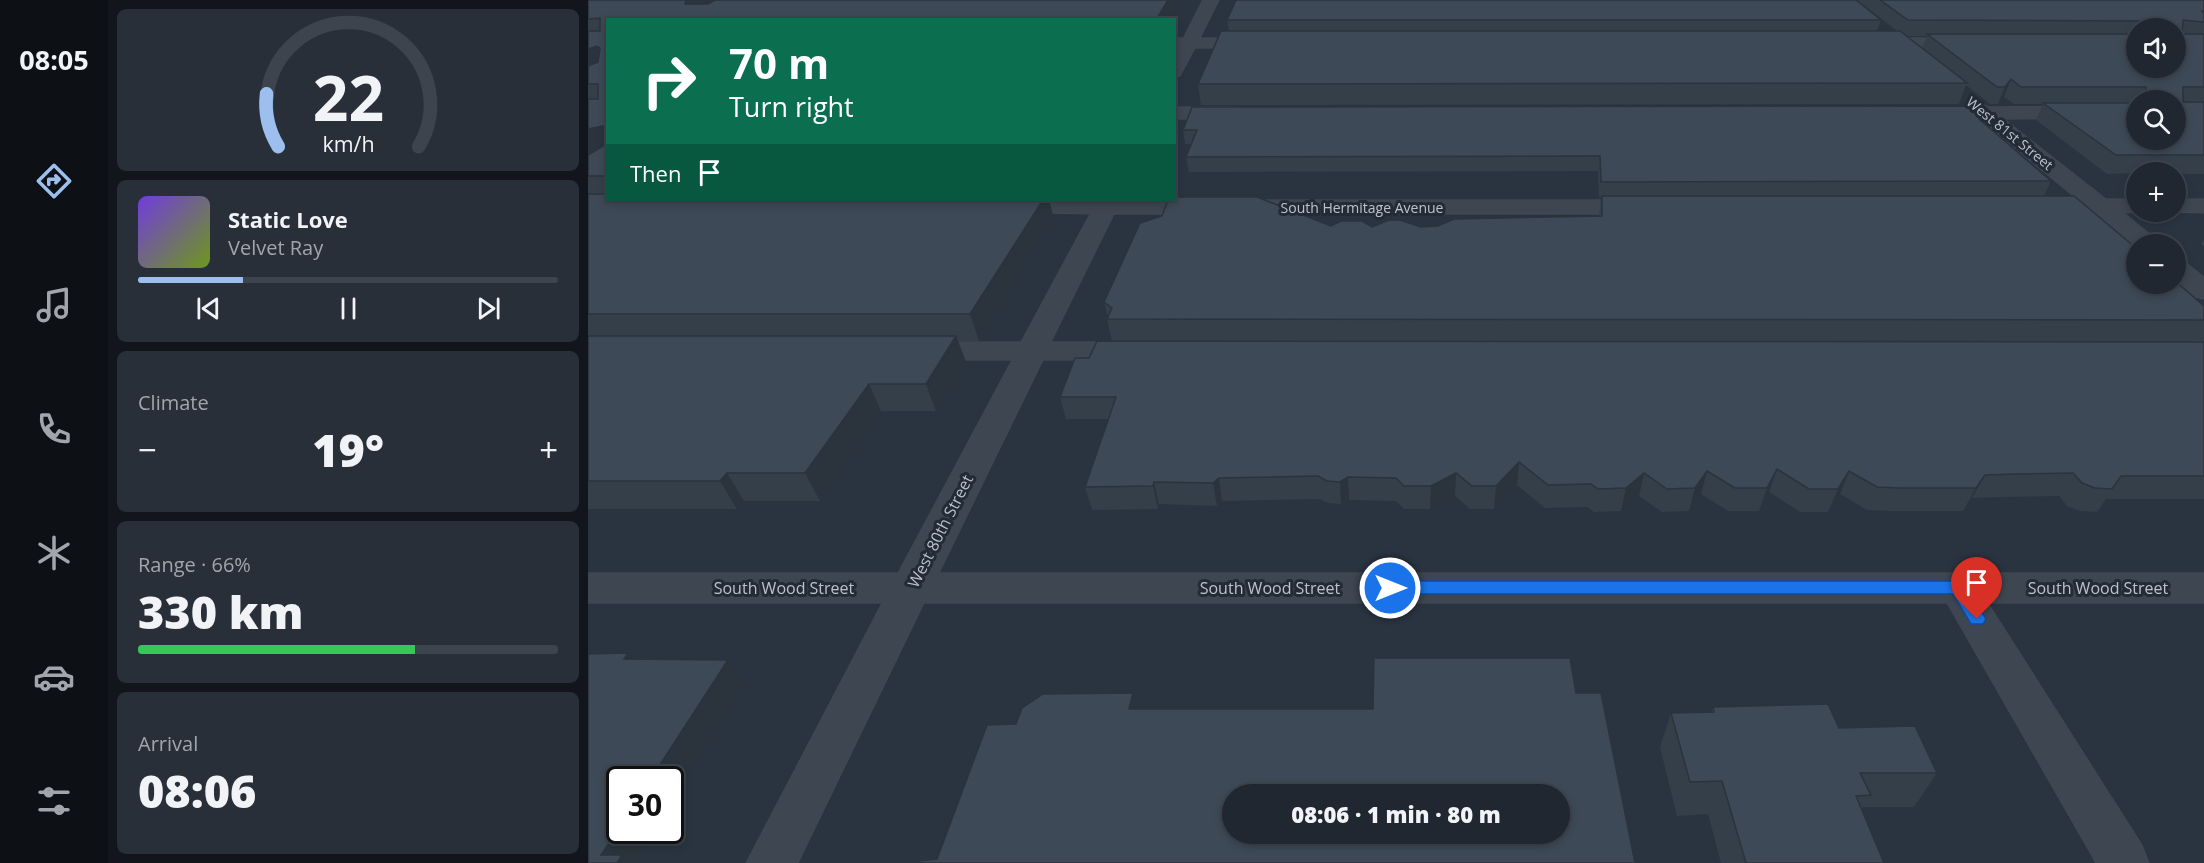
<!DOCTYPE html>
<html lang="en">
<head>
<meta charset="utf-8">
<style>
  :root { --surface:#202731; --page:#282f39; --text:#f1f3f6; --muted:#a2a5ab; --line:#3d444d; --accent:#9dbfee }
  body { margin:0; font-family:"Open Sans",sans-serif; background:var(--page); color:var(--text); height:100vh; display:flex; flex-direction:column; font-size:22px; white-space:nowrap }
  * { box-sizing:border-box; margin:0 }
  p { font-size:20px; color:var(--muted) }
  .icon { flex:none; width:33px; height:33px; fill:none; stroke:currentColor; stroke-width:2; stroke-linecap:round; stroke-linejoin:round }
  .map { position:relative; flex:1; overflow:hidden }
  .panel { display:flex; flex-direction:column; gap:9px; padding:9px; background:#12151b; width:480px }
  .panel>* { flex:none }
  .guide { position:absolute; left:18px; top:18px; width:570px; height:183px; border-radius:0px; box-shadow:0 3px 9px #0003,0 0 0 2px var(--line); background:#0b6e4f; color:#fff; overflow:hidden }
  .buttons { position:absolute; left:1538px; top:18px; display:grid; gap:12px }
  .buttons a { display:grid; place-items:center; width:60px; height:60px; border-radius:50%; background:var(--surface); box-shadow:0 3px 9px #0003,0 0 0 2px var(--line); font-size:30px }
  .speed { position:absolute; left:18px; top:766px; display:flex; gap:12px; font-size:30px; font-weight:700; text-align:center }
  .speed>* { display:grid; place-content:center; width:78px; height:78px; border-radius:50%; background:var(--surface); box-shadow:0 3px 9px #0003,0 0 0 2px var(--line); line-height:1 }
  .speed .limit { border:3px solid #111; border-radius:9px; background:#fff; color:#111 }
  .pin { position:absolute; display:grid; place-items:center; width:51px; height:51px; color:#fff; margin:-62px -26px; border-radius:50% 50% 50% 0; rotate:-45deg; box-shadow:0 0 6px #0007 }
  .pin .icon { rotate:45deg }
  .me { position:absolute; width:66px; margin:-33px; rotate:90deg; stroke-linejoin:round; filter:drop-shadow(0 0 4px #0008) }
  .turn { display:flex; align-items:center; gap:21px; height:126px; padding:0 24px; font-size:27px }
  .turn .icon { width:78px; height:78px; stroke-width:2.5 }
  .turn b { display:block; font-size:42px; line-height:51px }
  .then { display:flex; align-items:center; height:57px; padding:0 24px; background:#0003; gap:12px; font-size:22px }
  .big { font-size:45px; font-weight:800; line-height:1.1 }
  .panel .card { flex:1; display:flex; flex-direction:column; justify-content:center; gap:9px; min-width:0; padding:0 21px; border-radius:9px; background:var(--page) }
  .panel .dial { align-items:center; gap:0 }
  .dial svg { height:156px; overflow:visible; fill:none; stroke:var(--line); stroke-width:7; stroke-linecap:round; text-anchor:middle }
  .dial text { fill:var(--text); stroke:none }
  .song { display:flex; align-items:center; gap:18px }
  .cover { width:72px; height:72px; border-radius:9px; background:linear-gradient(135deg,hsl(260 70% 55%),hsl(80 70% 35%)) }
  .played { height:6px; border-radius:3px; background:linear-gradient(90deg,var(--accent) 25%,var(--line) 25%) }
  .keys { display:flex; justify-content:space-around; direction:ltr }
  .heat { display:flex; justify-content:space-between; align-items:center; font-size:33px; direction:ltr }
  .charge { height:9px; border-radius:4px; background:linear-gradient(90deg,#34c759 66%,var(--line) 0) }
  .trip { position:absolute; left:634px; top:784px; width:348px; height:60px; border-radius:30px; background:var(--surface); box-shadow:0 3px 9px #0003,0 0 0 2px var(--line); font-weight:800; line-height:60px; text-align:center }
  main { display:flex; flex:1; min-height:0 }
  .tab-bar { display:flex; flex-direction:column; width:108px; justify-content:space-around; align-items:center; background:#0d1014; color:var(--muted) }
  .tab-bar .icon { width:42px; height:42px }
  .tab-bar .current { color:var(--accent) }
  .tab-bar b { font-size:27px; color:var(--text) }
  .map>svg:first-child { display:block }
  .lines { fill:none; stroke-linecap:round; stroke-linejoin:round }
  .minor-casing { stroke:#484f5a; stroke-width:1 }
  .minor { fill:#3e4651; fill-rule:evenodd }
  .wall { fill:#343f4a; fill-rule:evenodd }
  .shaded-wall { fill:#2b333c }
  .building { fill:#3d4956; stroke:#2b333c; stroke-width:1.5; fill-rule:evenodd }
  .route { fill:#1a73e8; stroke:#114b97; stroke-width:1.5 }
  .labels { text-anchor:middle; dominant-baseline:central; stroke-width:6; stroke-linejoin:round; paint-order:stroke }
  .far-street-label { font-size:14px; fill:#bbc2cb; stroke:#232b36 }
  .street-label { font-size:16px; fill:#bbc2cb; stroke:#232b36 }
</style>
</head>
<body>
<main>
<nav class="tab-bar">
<b>08:05</b>
<svg class="icon current" aria-label="directions" viewBox="0 0 24 24"><path d="M12 3l9 9-9 9-9-9zM9 14v-3h6M13 9l2 2-2 2"/></svg>
<svg class="icon" aria-label="music" viewBox="0 0 24 24"><path d="M9 18V5l10-2v13"/><circle cx="6" cy="18" r="3"/><circle cx="16" cy="16" r="3"/></svg>
<svg class="icon" aria-label="phone" viewBox="0 0 24 24"><path d="M5 4h4l2 5-3 2q2 4 5 5l2-3 5 2v4C11 20 4 13 5 4z"/></svg>
<svg class="icon" aria-label="climate" viewBox="0 0 24 24"><path d="M12 3v18M4 7l16 10M4 17L20 7"/></svg>
<svg class="icon" aria-label="car" viewBox="0 0 24 24"><path d="M5 17H2v-5l4-1 3-4h7l3 4 3 1v5h-3M9 17h6M6 11h13"/><circle cx="7" cy="17" r="2"/><circle cx="17" cy="17" r="2"/></svg>
<svg class="icon" aria-label="filters" viewBox="0 0 24 24"><path d="M4 7h16M4 17h16"/><circle cx="9" cy="7" r="2"/><circle cx="15" cy="17" r="2"/></svg>
</nav>
<section class="panel">
<div class="card dial"><svg viewBox="0 0 100 80">
<path d="M14 69A42 42 0 1 1 86 69"/>
<path d="M14 69A42 42 0 0 1 8 42" stroke="#9dbfee"/>
<text x="50" y="56" font-size="32" font-weight="700">22</text>
<text x="50" y="72" font-size="11">km/h</text>
</svg></div>
<div class="card">
<div class="song"><i class="cover"></i><div><b>Static Love</b><p>Velvet Ray</p></div></div>
<div class="played"></div>
<div class="keys"><svg class="icon" aria-label="previous" viewBox="0 0 24 24"><path d="M18 5L8 12l10 7zM5 5v14"/></svg><svg class="icon" aria-label="pause" viewBox="0 0 24 24"><path d="M8 5v14M16 5v14"/></svg><svg class="icon" aria-label="next" viewBox="0 0 24 24"><path d="M6 5l10 7-10 7zM19 5v14"/></svg></div>
</div>
<div class="card"><p>Climate</p>
<div class="heat"><a>−</a><b class="big">19°</b><a>+</a></div>
</div>
<div class="card"><p>Range · 66%</p><b class="big">330 km</b><div class="charge"></div></div>
<div class="card"><p>Arrival</p><b class="big">08:06</b></div>
</section>
<div class="map">
<svg width="1616" height="863" viewBox="0 0 1616 863">
  <rect width="100%" height="100%" fill="#2a3441"/>
  <g class="lines">
    <defs>
      <path id="minor" d="M615,0H631L612,38H672L680,43L672,48H607L592,76L586,77V54L590,48H586V38H595Z
        M1281,38H1380L1388,43L1380,48L1275,47L1273,43Z
        M1389,101L1401,107L1548,106V118L1416,119L1518,199H1548V212H1554L1536,213L1568,239L1571,244H1548V248L1506,213L1446,211L1442,206L1446,201L1489,199L1391,119L1348,117L1345,113L1348,109L1379,107Z
        M586,107H646L653,109L656,113L653,117L646,119H586Z
        M1587,199H1616V213L1581,212H1587Z
        M419,200H1057L1065,202L1069,207L1065,212L1057,214H526L463,342H550L560,345L565,351L560,357L550,360H455L351,573H1616V603H1400L1554,845L1561,863H1508L1359,603H336L210,863H158L294,603H0V573H310L424,360H329L319,357L314,351L319,345L329,342H433L502,214L411,212L407,207L411,202Z
        M1587,259L1596,261L1616,277V299L1606,297L1587,280Z"/>
    </defs>
    <use href="#minor" class="minor-casing"/>
    <use href="#minor" class="minor"/>
  </g>
  <path class="wall" d="M0,0H593L582,20H20V200H461L465,216L391,341H370L378,362L348,411H293L232,501H156L149,509H0V176L4,152L0,153Z
    M1269,0H1616V174H1587V172L1519,174L1448,120L1455,104H1426L1416,97L1410,104H1402L1378,85L1371,104L613,105L610,84L641,31L639,20H1293L1289,31H1309ZM1548,28H1587L1548,68ZM1318,36H1339L1334,48ZM1548,100H1587L1548,140Z
    M1394,122L1463,181L1456,196L1616,306V499H1518L1509,512L1492,511L1479,506L1471,496L1413,497L1384,498L1375,511H1300L1279,510L1252,494L1240,512H1212L1181,492L1171,511H1140L1113,494L1101,511L1074,512L1051,496L1033,511L1006,512L999,507L957,508L929,485L906,509H882L867,496L842,509H816L808,501L761,500L753,504L740,503L731,499L634,501L629,506L571,504L570,509L504,510L497,487L521,419H478L472,397L501,358L524,341L519,319L520,317L516,302L743,226L784,227L850,226L1011,216L1013,197H1011L1010,171L601,172L598,157L603,144H597L595,130Z
    M1616,239V247L1613,244Z
    M1125,707L1251,728L1349,773L1326,807H1275L1274,809L1296,863H1133L1120,814L1089,816L1072,747L1083,713L1123,712Z"/>
  <path class="shaded-wall" d="M98,0H135L106,18L97,4Z
    M580,0H593L582,20H568Z
    M9,46L19,65L0,74V49Z
    M1423,79L1416,97L1410,104L1417,87Z
    M1400,109L1394,123L1391,119Z
    M20,125V149L0,153V129Z
    M455,200H461L465,216L391,341L382,314Z
    M368,336L378,362L348,411L338,384Z
    M281,384L293,411L232,501L217,473Z
    M931,462L929,485L906,509L908,486Z
    M1189,469L1181,492L1171,511L1179,488Z
    M1119,471L1113,494L1101,511L1107,488Z
    M1261,471L1252,494L1240,512L1250,489Z
    M139,473L156,501L149,509L132,481Z
    M868,473L867,496L842,509L843,486Z
    M1056,473L1051,496L1033,511L1038,488Z
    M1397,475L1384,498L1375,511L1388,488Z
    M760,477L761,500L753,504L752,482Z
    M631,478L634,501L629,506L625,483Z
    M566,482L571,504L570,509L565,486Z
    M40,653L60,677L36,659Z
    M140,660L157,683L82,804V780H62Z
    M545,693L556,728L541,709Z
    M32,827V831H66L46,863H22L13,855Z"/>
  <path class="building" d="M0,0H98L97,4H120L127,0H580L568,20H20V125L0,129V99H10V84H0V66L10,62L12,48L9,46L0,49V31H12V18L0,19Z
    M648,0H1268L1293,20H639Z
    M1292,0H1616V11H1613L1616,12V22L1595,20L1594,34H1616V87H1595V102H1616V155H1528L1455,103H1548V140H1587V100H1557L1558,87H1433L1423,79L1417,87H1409L1339,34H1548V68H1587V28H1556L1557,21L1320,20Z
    M633,31H1312L1379,83L610,84Z
    M1396,106L1400,109L1391,119L1463,181L1013,182L1012,156L598,157L609,130H595L604,107Z
    M20,143V176H0V155Z
    M0,194H20V200H455L382,314H0Z
    M1014,196H1486L1548,248V284H1587V281L1616,306V320L519,319L524,308L516,302L552,223L574,216L580,200H586V197H669L743,226L753,221H774L784,227L801,220H812L833,227L850,226L866,219L1014,216Z
    M0,336H368L338,384H281L217,473H139L132,481H0Z
    M509,341L1616,342V476H1533L1524,489L1507,488L1494,483L1485,473L1426,474L1397,475L1388,488H1311L1289,487L1261,471L1250,489H1221L1189,469L1179,488H1147L1119,471L1107,488L1079,489L1056,473L1038,488L1010,489L1003,484L960,485L931,462L908,486H884L868,473L843,486H816L808,478L760,477L752,482L739,481L730,476L631,478L625,483L566,482L565,486L497,487L528,397H472L487,358H501Z
    M40,653L36,659L140,660L62,780H32V827L13,855H34L29,863H0V654Z
    M786,658H982L988,693H1013L1047,863H330L331,861L349,859L399,725L428,724L434,708L455,694L545,693L541,709H785ZM645,795H972V834H645Z
    M1240,704L1251,728L1327,726L1349,773H1272L1283,795L1268,796L1296,863H1158L1134,781L1102,782L1083,713L1126,712L1125,707Z"/>
  <path class="route" d="M802,581H1370L1375,583L1398,619L1395,624H1383L1365,594H802L794,588Z"/>
  <g class="labels">
    <g class="far-street-label">
      <text transform="translate(1422 133) rotate(39)">West 81st Street</text>
      <text x="774" y="207">South Hermitage Avenue</text>
    </g>
    <g class="street-label">
      <text transform="translate(352 531) rotate(-63)">West 80th Street</text>
      <text x="196" y="588">South Wood Street</text>
      <text x="682" y="588">South Wood Street</text>
      <text x="1510" y="588">South Wood Street</text>
    </g>
  </g>
</svg>
<div class="buttons">
<a><svg class="icon" aria-label="sound" viewBox="0 0 24 24"><path d="M4 9h4l5-4v14l-5-4H4zM17 9q2 3 0 6"/></svg></a>
<a><svg class="icon" aria-label="search" viewBox="0 0 24 24"><circle cx="10" cy="10" r="6"/><path d="M15 15l6 6"/></svg></a>
<a>+</a>
<a>−</a>
</div>
<div class="speed"><div class="limit">30</div></div>
<div class="pin" style="left:1389px;top:619px;background:#d93025"><svg class="icon" aria-label="arrive" viewBox="0 0 24 24"><path d="M6 21V4h12l-3 4 3 4H6"/></svg></div>
<svg class="me" style="left:802px;top:588px" viewBox="-20 -20 40 40"><circle r="17" fill="#1a73e8" stroke="#fff" stroke-width="3"/><path d="M0-11L8 9 0 5-8 9z" fill="#fff"/></svg>
<div class="trip">08:06 · 1 min · 80 m</div>
<div class="guide">
<div class="turn"><svg class="icon" aria-label="right" viewBox="0 0 24 24"><path d="M7 20v-9h11M14 6l5 5-5 5"/></svg><div><b>70 m</b>Turn right</div></div>
<div class="then">Then<svg class="icon" aria-label="arrive" viewBox="0 0 24 24"><path d="M6 21V4h12l-3 4 3 4H6"/></svg></div>
</div>
</div>
</main>
</body>
</html>
